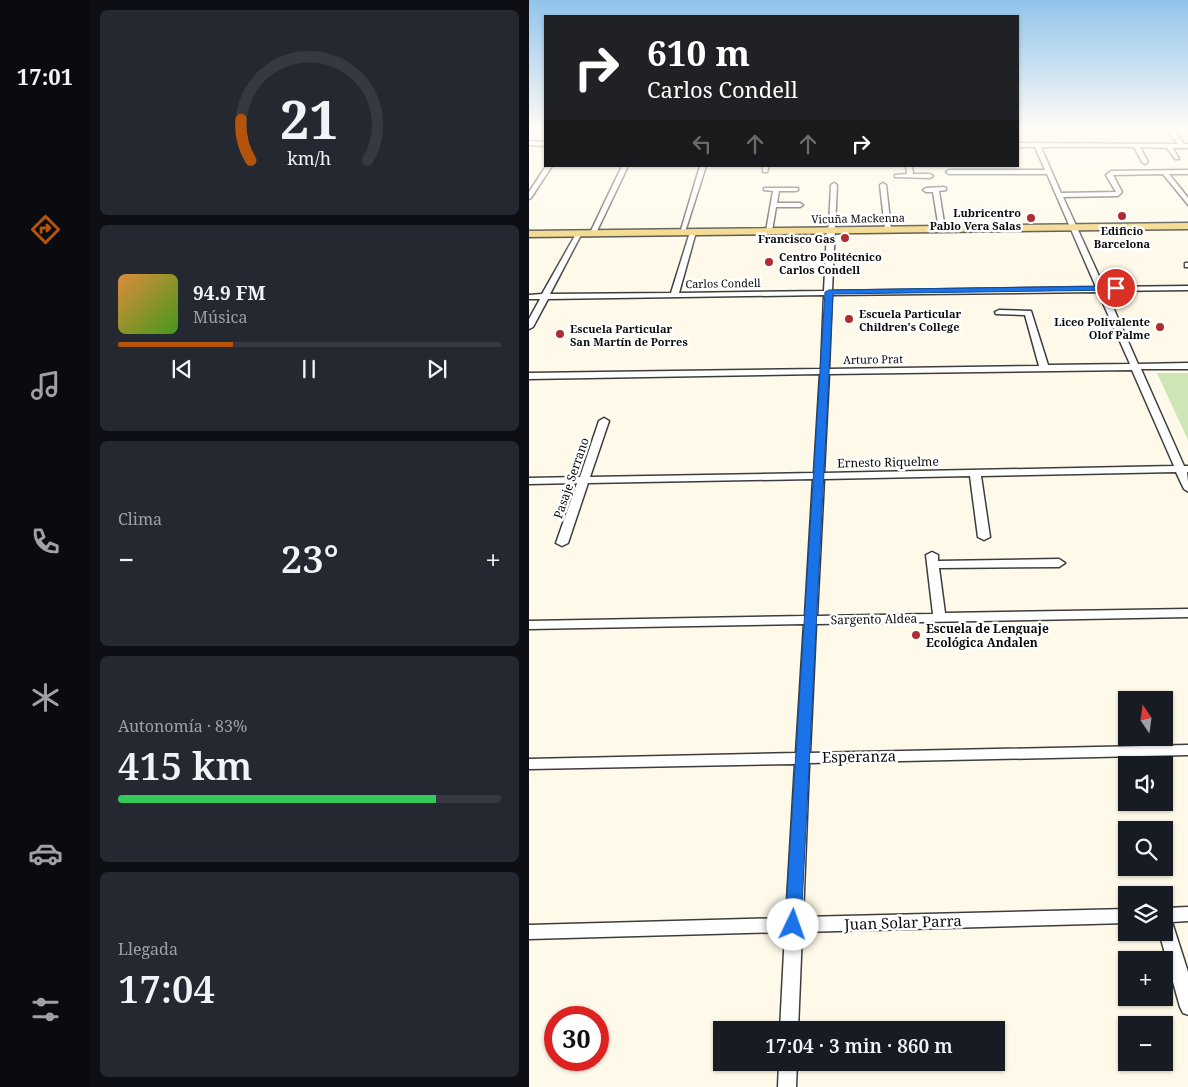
<!DOCTYPE html>
<html lang="es">
<head>
<meta charset="utf-8">
<style>
  :root { --surface:#171b24; --page:#242831; --text:#f1f3f6; --muted:#9ea1a6; --line:#363941; --accent:#b45309 }
  body { margin:0; font-family:"Noto Serif",serif; background:var(--page); color:var(--text); height:100vh; display:flex; flex-direction:column; font-size:19px; white-space:nowrap }
  * { box-sizing:border-box; margin:0 }
  p { font-size:16px; color:var(--muted) }
  .icon { flex:none; width:28px; height:28px; fill:none; stroke:currentColor; stroke-width:2; stroke-linecap:round; stroke-linejoin:round }
  .map { position:relative; flex:1; overflow:hidden }
  .panel { display:flex; flex-direction:column; gap:10px; padding:10px; background:#0d0f14; width:439px }
  .panel>* { flex:none }
  .banner { position:absolute; left:15px; top:15px; width:475px; height:152px; border-radius:0px; box-shadow:0 1px 4px #0004; background:#202124; color:#fff; overflow:hidden }
  .needle { width:32px; rotate:347deg }
  .buttons { position:absolute; left:589px; top:691px; display:grid; gap:10px }
  .buttons a { display:grid; place-items:center; width:55px; height:55px; border-radius:0px; background:var(--surface); box-shadow:0 1px 4px #0004; font-size:25px }
  .speed { position:absolute; left:15px; top:1006px; display:flex; gap:10px; font-size:25px; font-weight:700; text-align:center }
  .speed>* { display:grid; place-content:center; width:65px; height:65px; border-radius:50%; background:var(--surface); box-shadow:0 1px 4px #0004; line-height:1 }
  .speed .limit { border:8px solid #d22; background:#fff; color:#111 }
  .pin { position:absolute; display:grid; place-items:center; width:42px; height:42px; color:#fff; margin:-21px; border:2px solid #fff; border-radius:50%; box-shadow:0 1px 5px #0007 }
  .me { position:absolute; width:55px; margin:-28px; rotate:3deg; stroke-linejoin:round; filter:drop-shadow(0 0 4px #0008) }
  .turn { display:flex; align-items:center; gap:18px; height:105px; padding:0 20px; font-size:22px }
  .turn .icon { width:65px; height:65px; stroke-width:2.5 }
  .turn b { display:block; font-size:35px; line-height:42px }
  .lanes { display:flex; align-items:center; height:48px; padding:0 20px; background:#0003; justify-content:center; gap:25px; direction:ltr }
  .lanes .off { opacity:.35 }
  .big { font-size:38px; font-weight:600; line-height:1.1 }
  .panel .widget { flex:1; display:flex; flex-direction:column; justify-content:center; gap:8px; min-width:0; padding:0 18px; border-radius:8px; background:var(--page) }
  .panel .dial { align-items:center; gap:0 }
  .dial svg { height:130px; overflow:visible; fill:none; stroke:var(--line); stroke-width:7; stroke-linecap:round; text-anchor:middle }
  .dial text { fill:var(--text); stroke:none }
  .song { display:flex; align-items:center; gap:15px }
  .cover { width:60px; height:60px; border-radius:8px; background:linear-gradient(135deg,hsl(30 70% 55%),hsl(100 70% 35%)) }
  .played { height:5px; border-radius:2px; background:linear-gradient(90deg,var(--accent) 30%,var(--line) 30%) }
  .keys { display:flex; justify-content:space-around; direction:ltr }
  .heat { display:flex; justify-content:space-between; align-items:center; font-size:28px; direction:ltr }
  .charge { height:8px; border-radius:4px; background:linear-gradient(90deg,#34c759 83%,var(--line) 0) }
  .trip { position:absolute; left:184px; top:1021px; width:292px; height:50px; border-radius:0px; background:var(--surface); box-shadow:0 1px 4px #0004; font-weight:600; line-height:50px; text-align:center }
  main { display:flex; flex:1; min-height:0 }
  .tabs { display:flex; flex-direction:column; width:90px; justify-content:space-around; align-items:center; background:#090b0e; color:var(--muted) }
  .tabs .icon { width:35px; height:35px }
  .tabs .on { color:var(--accent) }
  .tabs b { font-size:22px; color:var(--text) }
  .map>svg:first-child { display:block }
  .green { fill:#cee5b5 }
  .lines { fill:none; stroke-linecap:round; stroke-linejoin:round }
  .minor-casing { stroke:#3d3d3d; stroke-width:3 }
  .major-casing { stroke:#1b1b1b; stroke-width:3 }
  .minor { fill:#fff; fill-rule:evenodd }
  .major { fill:#efcd66; fill-rule:evenodd }
  .route { fill:#1a73e8; stroke:#114b97 }
  .poi-dot { fill:#af2c33; stroke:#fff; stroke-width:2 }
  .labels { text-anchor:middle; dominant-baseline:central; stroke-width:5; stroke-linejoin:round; paint-order:stroke }
  .far-poi-label { font-size:11px; font-weight:bold; fill:#0a0a0a; stroke:#fff; text-anchor:end }
  .far-street-label { font-size:11px; fill:#0a0a0a; stroke:#fff }
  .street-label { font-size:12px; fill:#0a0a0a; stroke:#fff }
  .poi-label { font-size:12px; font-weight:bold; fill:#0a0a0a; stroke:#fff; text-anchor:start }
  .near-street-label { font-size:15px; fill:#0a0a0a; stroke:#fff }
</style>
</head>
<body>
<main>
<nav class="tabs">
<b>17:01</b>
<svg class="icon on" aria-label="directions" viewBox="0 0 24 24"><path d="M12 3l9 9-9 9-9-9zM9 14v-3h6M13 9l2 2-2 2"/></svg>
<svg class="icon" aria-label="music" viewBox="0 0 24 24"><path d="M9 18V5l10-2v13"/><circle cx="6" cy="18" r="3"/><circle cx="16" cy="16" r="3"/></svg>
<svg class="icon" aria-label="phone" viewBox="0 0 24 24"><path d="M5 4h4l2 5-3 2q2 4 5 5l2-3 5 2v4C11 20 4 13 5 4z"/></svg>
<svg class="icon" aria-label="climate" viewBox="0 0 24 24"><path d="M12 3v18M4 7l16 10M4 17L20 7"/></svg>
<svg class="icon" aria-label="car" viewBox="0 0 24 24"><path d="M5 17H2v-5l4-1 3-4h7l3 4 3 1v5h-3M9 17h6M6 11h13"/><circle cx="7" cy="17" r="2"/><circle cx="17" cy="17" r="2"/></svg>
<svg class="icon" aria-label="filters" viewBox="0 0 24 24"><path d="M4 7h16M4 17h16"/><circle cx="9" cy="7" r="2"/><circle cx="15" cy="17" r="2"/></svg>
</nav>
<section class="panel">
<div class="widget dial"><svg viewBox="0 0 100 80">
<path d="M14 69A42 42 0 1 1 86 69"/>
<path d="M14 69A42 42 0 0 1 8 44" stroke="#b45309"/>
<text x="50" y="56" font-size="32" font-weight="700">21</text>
<text x="50" y="72" font-size="11">km/h</text>
</svg></div>
<div class="widget">
<div class="song"><i class="cover"></i><div><b>94.9 FM</b><p>Música</p></div></div>
<div class="played"></div>
<div class="keys"><svg class="icon" aria-label="previous" viewBox="0 0 24 24"><path d="M18 5L8 12l10 7zM5 5v14"/></svg><svg class="icon" aria-label="pause" viewBox="0 0 24 24"><path d="M8 5v14M16 5v14"/></svg><svg class="icon" aria-label="next" viewBox="0 0 24 24"><path d="M6 5l10 7-10 7zM19 5v14"/></svg></div>
</div>
<div class="widget"><p>Clima</p>
<div class="heat"><a>−</a><b class="big">23°</b><a>+</a></div>
</div>
<div class="widget"><p>Autonomía · 83%</p><b class="big">415 km</b><div class="charge"></div></div>
<div class="widget"><p>Llegada</p><b class="big">17:04</b></div>
</section>
<div class="map">
<svg width="660" height="1087" viewBox="0 0 660 1087">
  <rect width="100%" height="100%" fill="#fef9e8"/>
  <path class="green" d="M628,373H659V440Z"/>
  <g class="lines">
    <defs>
      <path id="minor" d="M637,128H643L655,144H660V148H644L650,159H646L638,148L611,147L619,162L616,164L613,162L605,147H512L532,193L587,192L577,175L582,171L660,170V174H640L660,199V206L634,174L584,175L593,192L589,196L534,197L575,287L660,286V290L577,291L609,364L660,363V369H612L655,466H660V472H658L660,492L655,489L647,472L452,476L461,537L455,540L449,537L441,476L295,479L288,616L404,614L397,555L403,552L409,555V561L530,559L536,563L530,567L410,568L416,613L660,609V617L287,624L281,753L660,745V755L280,763V766L274,917L598,909V923L273,932L269,1030H251L256,932L0,939V925L257,918L266,764L0,769V759L267,753L275,624L0,629V621L276,616L284,479L59,483L39,543L33,546L27,543L48,483L0,484V478L51,477L70,421L75,418L80,421L61,477L285,473L291,374L0,379V373L292,369L295,295L19,299L4,327L0,329V319L11,299H0V295L13,294L48,232L53,233L21,294L142,293L161,232L164,230L167,232L150,293L295,291L298,230L300,225L302,185L305,183L308,185L303,291L567,287L518,174H420L417,172L420,170H516L506,147H489V143L649,144ZM569,292L601,364L519,365L502,311L470,310L466,312L467,314L496,315L510,366L300,369L303,295ZM603,370L645,466L295,473L300,374Z
        M0,141L16,142V146L0,145Z
        M17,166H23L2,198L0,199V192Z
        M93,166H99L67,233L62,234L61,233Z
        M171,166H177L156,232L151,233Z
        M234,166H240L238,172H234Z
        M377,166H383L384,174H401L404,176L401,178L366,177V175L378,174Z
        M354,183L357,185L362,229L359,231L356,229L351,185Z
        M415,187L417,188V190L410,191L416,229L413,231L410,229L404,192H397L394,190L397,188Z
        M235,188H269V190L267,191H250L248,203H271L274,205L271,207H247L243,231L240,233L237,231L244,191L235,190Z
        M656,263H660V267H656Z
        M660,907V921L643,922L660,975V1015L654,1013L651,1007L630,932H635V908Z
        M250,1062H268L267,1087H249Z"/>
      <path id="major" d="M660,223V229L0,237V231Z"/>
    </defs>
    <use href="#minor" class="minor-casing"/>
    <use href="#major" class="major-casing"/>
    <use href="#minor" class="minor"/>
    <use href="#major" class="major"/>
  </g>
  <linearGradient id="sky" x2="0" y2="1"><stop stop-color="#91c3ec"/><stop offset="0.46" stop-color="#fffcf5"/><stop offset="1" stop-color="#fffcf5" stop-opacity="0"/></linearGradient>
  <rect width="660" height="280" fill="url(#sky)"/>
  <path class="route" d="M587,286L590,287V290L304,294L272,925L270,930L264,933L258,930L256,925L296,292L300,290Z"/>
  <g class="poi-dot">
    <circle cx="593" cy="216" r="5"/>
    <circle cx="502" cy="218" r="5"/>
    <circle cx="316" cy="238" r="5"/>
    <circle cx="240" cy="262" r="5"/>
    <circle cx="320" cy="319" r="5"/>
    <circle cx="631" cy="327" r="5"/>
    <circle cx="31" cy="334" r="5"/>
    <circle cx="387" cy="635" r="5"/>
  </g>
  <g class="labels">
    <g class="far-poi-label">
      <text x="492" y="212">Lubricentro<tspan x="492" dy="13">Pablo Vera Salas</tspan></text>
      <text x="593" y="230" text-anchor="middle">Edificio<tspan x="593" dy="13">Barcelona</tspan></text>
      <text x="306" y="238">Francisco Gas</text>
      <text x="250" y="256" text-anchor="start">Centro Politécnico<tspan x="250" dy="13">Carlos Condell</tspan></text>
      <text x="330" y="313" text-anchor="start">Escuela Particular<tspan x="330" dy="13">Children's College</tspan></text>
      <text x="621" y="321">Liceo Polivalente<tspan x="621" dy="13">Olof Palme</tspan></text>
      <text x="41" y="328" text-anchor="start">Escuela Particular<tspan x="41" dy="13">San Martín de Porres</tspan></text>
    </g>
    <g class="far-street-label">
      <text transform="translate(329 218) rotate(-1)">Vicuña Mackenna</text>
      <text transform="translate(194 283) rotate(-1)">Carlos Condell</text>
      <text transform="translate(344 359) rotate(-1)">Arturo Prat</text>
    </g>
    <g class="street-label">
      <text transform="translate(359 462) rotate(-1)">Ernesto Riquelme</text>
      <text transform="translate(42 478) rotate(-71)">Pasaje Serrano</text>
      <text transform="translate(345 619) rotate(-1)">Sargento Aldea</text>
    </g>
    <g class="poi-label">
      <text x="397" y="628">Escuela de Lenguaje<tspan x="397" dy="14">Ecológica Andalen</tspan></text>
    </g>
    <g class="near-street-label">
      <text transform="translate(330 756) rotate(-1)">Esperanza</text>
      <text transform="translate(374 922) rotate(-2)">Juan Solar Parra</text>
    </g>
  </g>
</svg>
<div class="buttons">
<a><svg class="needle" viewBox="-14 -14 28 28"><path d="M0-13l5 13h-10z" fill="#e53935"/><path d="M0 13l5-13h-10z" fill="#9ea1a6"/></svg></a>
<a><svg class="icon" aria-label="sound" viewBox="0 0 24 24"><path d="M4 9h4l5-4v14l-5-4H4zM17 9q2 3 0 6"/></svg></a>
<a><svg class="icon" aria-label="search" viewBox="0 0 24 24"><circle cx="10" cy="10" r="6"/><path d="M15 15l6 6"/></svg></a>
<a><svg class="icon" aria-label="layers" viewBox="0 0 24 24"><path d="M12 4l9 5-9 5-9-5zM3 14l9 5 9-5"/></svg></a>
<a>+</a>
<a>−</a>
</div>
<div class="speed"><div class="limit">30</div></div>
<div class="pin" style="left:587px;top:288px;background:#d93025"><svg class="icon" aria-label="arrive" viewBox="0 0 24 24"><path d="M6 21V4h12l-3 4 3 4H6"/></svg></div>
<svg class="me" style="left:264px;top:925px" viewBox="-20 -20 40 40"><circle r="19" fill="#fff"/><path d="M0-13L10 11 0 6-10 11z" fill="#1a73e8"/></svg>
<div class="trip">17:04 · 3 min · 860 m</div>
<div class="banner">
<div class="turn"><svg class="icon" aria-label="right" viewBox="0 0 24 24"><path d="M7 20v-9h11M14 6l5 5-5 5"/></svg><div><b>610 m</b>Carlos Condell</div></div>
<div class="lanes"><svg class="icon off" aria-label="left" viewBox="0 0 24 24"><path d="M17 20v-9H6M10 6l-5 5 5 5"/></svg><svg class="icon off" aria-label="ahead" viewBox="0 0 24 24"><path d="M12 20V5M6 11l6-6 6 6"/></svg><svg class="icon off" aria-label="ahead" viewBox="0 0 24 24"><path d="M12 20V5M6 11l6-6 6 6"/></svg><svg class="icon" aria-label="right" viewBox="0 0 24 24"><path d="M7 20v-9h11M14 6l5 5-5 5"/></svg></div>
</div>
</div>
</main>
</body>
</html>
